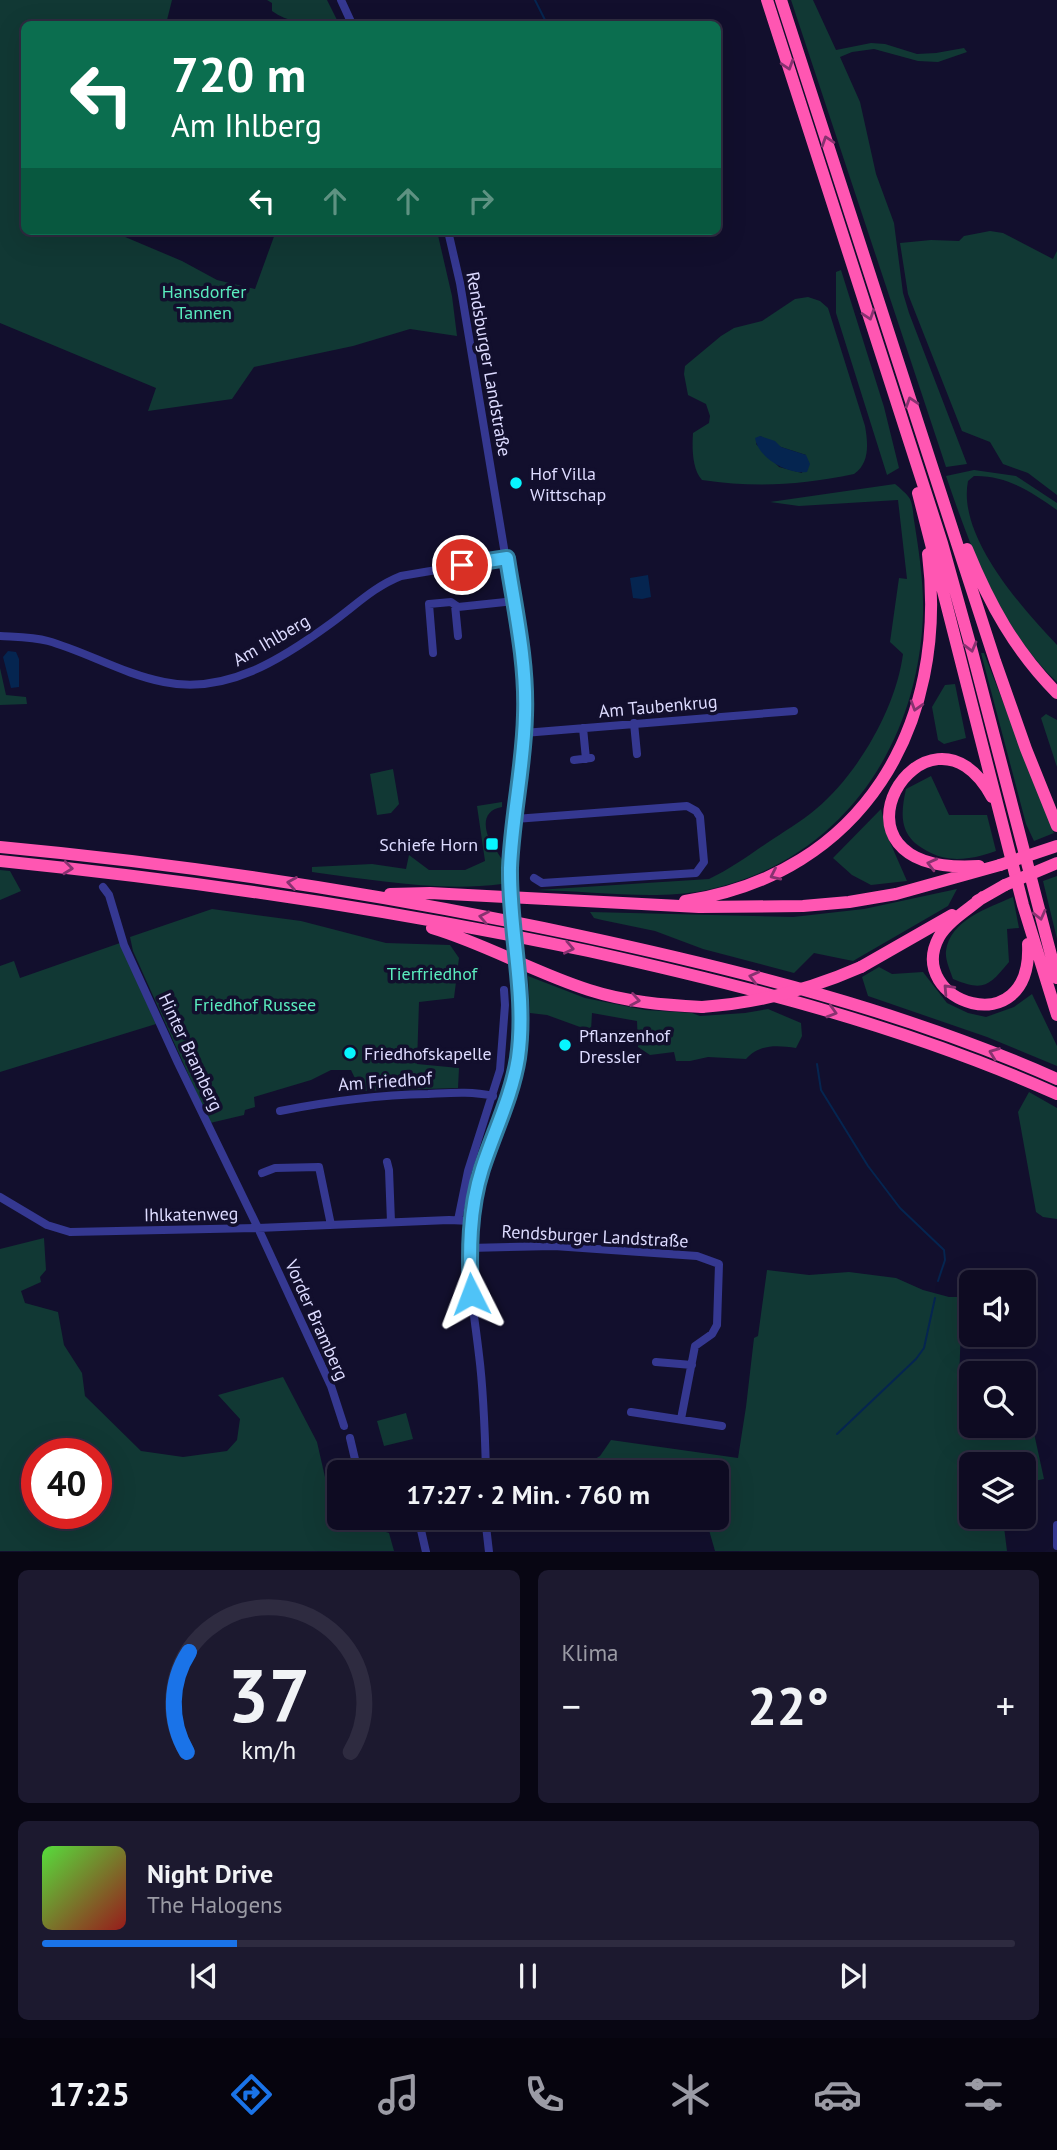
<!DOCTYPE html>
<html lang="de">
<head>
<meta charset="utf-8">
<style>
  :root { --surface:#0e0b22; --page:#1c192f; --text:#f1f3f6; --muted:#9b9ba5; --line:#2e2b40; --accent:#1a73e8 }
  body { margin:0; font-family:"PT Sans",sans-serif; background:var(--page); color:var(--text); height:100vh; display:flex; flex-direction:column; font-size:26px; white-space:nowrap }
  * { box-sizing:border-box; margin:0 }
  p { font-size:23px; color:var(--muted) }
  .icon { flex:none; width:38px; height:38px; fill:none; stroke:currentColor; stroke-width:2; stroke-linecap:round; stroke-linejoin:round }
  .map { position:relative; height:1552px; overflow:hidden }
  .side { display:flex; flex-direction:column; gap:18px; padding:18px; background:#080613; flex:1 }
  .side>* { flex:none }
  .guide { position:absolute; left:21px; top:21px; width:700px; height:214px; border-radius:10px; box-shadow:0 7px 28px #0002,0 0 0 2px var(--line); background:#0b6e4f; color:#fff; overflow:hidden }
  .fabs { position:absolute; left:959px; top:1270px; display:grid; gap:14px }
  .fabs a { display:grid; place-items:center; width:77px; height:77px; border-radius:10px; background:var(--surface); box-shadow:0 7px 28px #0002,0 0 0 2px var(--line); font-size:35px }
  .speed { position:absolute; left:21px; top:1438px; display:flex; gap:14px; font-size:35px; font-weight:700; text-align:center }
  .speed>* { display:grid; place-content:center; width:91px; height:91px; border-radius:50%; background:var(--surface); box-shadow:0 7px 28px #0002,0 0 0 2px var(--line); line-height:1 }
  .speed .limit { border:10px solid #d22; background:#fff; color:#111 }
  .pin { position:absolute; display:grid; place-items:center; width:60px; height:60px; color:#fff; margin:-30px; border:4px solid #fff; border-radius:50%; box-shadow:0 2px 7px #0007 }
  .me { position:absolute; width:77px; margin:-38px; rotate:357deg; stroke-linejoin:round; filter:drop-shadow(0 0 5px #0008) }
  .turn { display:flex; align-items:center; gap:24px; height:147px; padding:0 35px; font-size:32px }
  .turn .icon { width:91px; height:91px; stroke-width:2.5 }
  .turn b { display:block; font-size:49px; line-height:60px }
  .lanes { display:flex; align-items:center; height:66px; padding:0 35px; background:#0003; justify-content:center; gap:35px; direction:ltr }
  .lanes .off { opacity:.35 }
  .big { font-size:52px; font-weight:700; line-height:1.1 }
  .side .tile { flex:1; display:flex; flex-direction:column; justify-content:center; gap:10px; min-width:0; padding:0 24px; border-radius:10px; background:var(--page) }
  .side .dial { align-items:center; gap:0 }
  .dial svg { height:182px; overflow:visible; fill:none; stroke:var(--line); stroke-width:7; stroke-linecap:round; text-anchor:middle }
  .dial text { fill:var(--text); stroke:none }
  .song { display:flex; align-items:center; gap:21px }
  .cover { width:84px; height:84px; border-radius:10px; background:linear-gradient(135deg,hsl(110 70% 55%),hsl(0 70% 35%)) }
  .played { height:7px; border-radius:4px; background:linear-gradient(90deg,var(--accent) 20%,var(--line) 20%) }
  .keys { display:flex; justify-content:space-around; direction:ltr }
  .heat { display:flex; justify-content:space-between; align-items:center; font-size:38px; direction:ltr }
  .side .tiles { flex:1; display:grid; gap:18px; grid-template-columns:1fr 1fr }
  .tile:last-child { grid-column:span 2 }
  .trip { position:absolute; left:327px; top:1460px; width:402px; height:70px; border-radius:10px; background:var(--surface); box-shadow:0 7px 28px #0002,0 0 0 2px var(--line); font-weight:700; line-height:70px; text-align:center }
  .menu { display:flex; height:112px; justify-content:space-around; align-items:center; background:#06040e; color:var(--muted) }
  .menu .icon { width:49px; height:49px }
  .menu .active { color:var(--accent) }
  .menu b { font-size:32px; color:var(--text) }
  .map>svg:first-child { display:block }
  .green { fill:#113834; fill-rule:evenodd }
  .water { fill:#052550 }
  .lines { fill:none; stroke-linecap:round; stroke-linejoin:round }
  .stream { stroke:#052550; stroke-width:2 }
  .minor { stroke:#353891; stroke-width:8 }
  .highway { stroke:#ff56b2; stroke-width:12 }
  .minor-bridge { stroke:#353891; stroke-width:8 }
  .highway-bridge { stroke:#ff56b2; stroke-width:12 }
  .oneway { stroke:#883270 }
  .route-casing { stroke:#337fa1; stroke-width:18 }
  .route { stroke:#4fc3f7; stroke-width:12 }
  .poi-dot { fill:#07f6ff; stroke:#120f2d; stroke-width:2.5 }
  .labels { text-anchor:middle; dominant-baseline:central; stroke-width:7; stroke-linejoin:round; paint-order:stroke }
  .park-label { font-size:18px; fill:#5aecbe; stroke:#120f2d }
  .street-label { font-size:18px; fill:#dddbff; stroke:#120f2d }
  .poi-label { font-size:18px; fill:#dddbff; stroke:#120f2d; text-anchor:start }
</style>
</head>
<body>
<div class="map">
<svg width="1057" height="1552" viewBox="0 0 1057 1552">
  <rect width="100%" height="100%" fill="#120f2d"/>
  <path class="green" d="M0,0H172L166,24H24V231H111L182,261L217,280L255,289L276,231H437L452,296L457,336L410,329L353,346L254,367L232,399L148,411L156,388L0,323Z
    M267,0H327L339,24C317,25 291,25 272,11V3Z
    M791,0H813L836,50L871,43L885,44L917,54L936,53L964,48L967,52L938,62L918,61L874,49L852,52L840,57L860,102L876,174L894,223L903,293L909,313L967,464L946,467Z
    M990,231L1003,233L1053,259L1057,251V495L1028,473L1003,464L990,442L962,431L908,294L900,243L931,240L959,241L964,236Z
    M841,270L884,407L899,468L887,475L836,313V272Z
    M808,297L820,301L828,308L865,426C868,443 870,463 854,474C800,485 757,488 702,480C692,469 692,447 693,433L709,423L710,416L706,404L688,395L684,374L685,366L721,336L734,328L762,321L795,299ZM760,436L781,447L806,455L802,473L779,467L756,444Z
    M974,470L1016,476L1057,503V510C1032,492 1006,475 974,476L968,481C957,536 1022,608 1057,645V682C999,627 971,549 946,476Z
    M895,484C900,488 907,494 910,499C913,505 913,514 914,520C919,552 924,583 923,615C918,749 838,864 702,891C655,900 587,891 537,890L709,879C730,869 748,856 767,843C783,832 801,822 816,809C858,774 896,708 903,654L890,642L899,578L907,579L898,500L799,506L770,502Z
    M981,653H984L1054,833L1034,841L1026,824Z
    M0,668L6,695L26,697L27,704L0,705Z
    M955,684L966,738L944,744L938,740L932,707L945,685Z
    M1046,714L1057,720V767L1041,718Z
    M393,769L399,804L391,813L377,815L370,774Z
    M931,776L949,815H987L996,851C987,854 978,857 969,858C955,860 943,859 931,853C901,839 899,820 906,789Z
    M502,802V807C483,810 483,826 490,841L488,843L491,848L494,847L503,861L502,884C439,892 374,880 312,872V867L372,864L406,869L409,855L429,870H465L485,861L477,806Z
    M881,809L889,840L907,881L871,885L852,875L833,858Z
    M0,870L10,871L21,891L0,900Z
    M1057,876V939L1043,881Z
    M957,889L948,906L853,961L814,953L794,973L703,949L655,931L602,920L594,918L590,912L793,917L864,909Z
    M1013,897L1019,928L1007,929L1009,962C989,986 984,992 953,979C950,970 945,960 946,951C950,920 988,908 1013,897Z
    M212,909L301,921L386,943L450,945L459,958L454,998L419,1002L417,1064L459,1068L458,1088L361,1091L351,1070H331L311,1080L254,1097L255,1107L245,1110L244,1115L210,1123L133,951L130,937Z
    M120,943L156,1024L0,1072V966L14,961L20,978Z
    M879,967L892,974L923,972L947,1003L968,1013L986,1017L1014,1007L1032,994L1057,1046V1066L987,1037L868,996L862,977Z
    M528,976L585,998L645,1010L692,1013L700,1016L745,1013L768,1009L801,1023L802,1036L796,1048C777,1045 759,1044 746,1059L708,1057L690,1061H676L674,1052L650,1055L638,1047L637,1021L592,1013L591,1031L547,1015L530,1013Z
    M1029,1092L1057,1108V1219L1043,1217L1036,1212L1018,1112Z
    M44,1238L46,1270L40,1277L41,1282L21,1291L25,1303L58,1312L64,1345L82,1373L85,1396L141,1451L183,1457L227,1451L237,1440L240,1419L218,1395L283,1377L317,1442L330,1499L339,1512L340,1517L389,1533L394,1551H0V1249ZM37,1454H96V1514H37Z
    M767,1270L809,1275L849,1272L896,1278L923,1290L949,1297H962L959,1382L961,1436L1032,1424L1044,1479L1024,1483V1465H971V1517H980L983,1531L1004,1527L1007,1551H715L709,1530L680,1517H718V1472H585L583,1466L600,1456L611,1440L738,1458L746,1407L754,1338L758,1336Z
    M406,1413L413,1439L384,1446L377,1421Z"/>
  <path class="water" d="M760,436L775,441L781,447L806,455L810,464L807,472C788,475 758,458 755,438Z
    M648,575L651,597L642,599L633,598L630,578Z
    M8,651L16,652L19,659V687L11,688L3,657Z"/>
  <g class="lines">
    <path class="stream" d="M535,0L547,24
      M817,1064L821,1090L868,1166L900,1208L944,1250L945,1260L938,1281
      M837,1434L916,1359L924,1348L935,1298"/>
    <path class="minor" d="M341,0L352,24
      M448,231L460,283L524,669V733L510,868
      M455,605L458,636
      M0,636C15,637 33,637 48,641C87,652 123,674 164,682C226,695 282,659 330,624C354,607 373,587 401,576L507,558
      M433,653L429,604L451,602L458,607L514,601
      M634,723L637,754
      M583,728L586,759
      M524,733L794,711
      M574,760L591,758
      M515,819L687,806L696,811L700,817L704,862L696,873L542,883L534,878
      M103,887L109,895L124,945L178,1063L258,1228L331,1386L344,1426
      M280,1111C330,1101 377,1095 428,1094C450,1093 471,1091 493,1096
      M387,1162L389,1170L391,1222
      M262,1173L275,1168L319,1167L331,1225
      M0,1197L47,1225L70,1232L258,1228L449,1220L471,1221
      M458,1220L468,1171L500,1070L505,1005L504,990
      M469,1248L554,1246L697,1256L719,1264L717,1325L712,1334L695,1346L681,1419
      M656,1362L692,1365
      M631,1412L722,1426
      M350,1438L358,1472
      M486,1472C485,1433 484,1394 479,1355C474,1311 465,1266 471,1222C477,1179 495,1141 507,1099C518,1063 523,1027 520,989
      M418,1517L426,1552
      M485,1517L489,1552
      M1057,1525V1546"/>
    <path class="highway" d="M767,0L942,543L972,651L1057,978
      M781,0L995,661L1026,749L1057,826
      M918,493L1023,905L1057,1015
      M967,549C989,603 1015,651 1057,693
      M0,847C194,865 387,895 577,935C740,970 904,1011 1057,1079
      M0,861C197,881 394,910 588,951C747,986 907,1027 1057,1094
      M979,866C804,877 927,678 992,797
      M390,894L430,893L699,907L803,906L849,902L896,894L1000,865
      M983,897C969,909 948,921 939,937C904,1002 1033,1046 1028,944
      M685,901C863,874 949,725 928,554
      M977,901L1005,885
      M432,928C486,944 535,973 589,990C626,1002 664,1005 702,1007
      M861,967L952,915"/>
    <path class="minor-bridge" d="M510,868L512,914L520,989"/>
    <path class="highway-bridge" d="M1000,865L1057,846
      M1005,885L1057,863
      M702,1007C759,1003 809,990 861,967"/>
  </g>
  <defs><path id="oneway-chevron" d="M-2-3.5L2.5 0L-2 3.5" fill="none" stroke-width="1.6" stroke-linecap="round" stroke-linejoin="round" transform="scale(1.75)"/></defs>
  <g class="oneway">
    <use href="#oneway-chevron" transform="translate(788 65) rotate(72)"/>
    <use href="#oneway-chevron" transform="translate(827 141) rotate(-108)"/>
    <use href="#oneway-chevron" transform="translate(869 315) rotate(72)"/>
    <use href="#oneway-chevron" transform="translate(911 402) rotate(-108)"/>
    <use href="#oneway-chevron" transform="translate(971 647) rotate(75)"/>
    <use href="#oneway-chevron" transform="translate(916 706) rotate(107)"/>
    <use href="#oneway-chevron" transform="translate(932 864) rotate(-166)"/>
    <use href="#oneway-chevron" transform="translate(68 868) rotate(6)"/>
    <use href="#oneway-chevron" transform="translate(775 875) rotate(155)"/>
    <use href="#oneway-chevron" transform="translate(292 883) rotate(-171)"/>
    <use href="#oneway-chevron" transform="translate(1040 915) rotate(76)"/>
    <use href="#oneway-chevron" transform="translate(484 917) rotate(-169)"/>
    <use href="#oneway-chevron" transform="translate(569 948) rotate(12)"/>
    <use href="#oneway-chevron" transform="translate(754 977) rotate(-166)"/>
    <use href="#oneway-chevron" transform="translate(948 989) rotate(-133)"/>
    <use href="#oneway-chevron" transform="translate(635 1000) rotate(10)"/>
    <use href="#oneway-chevron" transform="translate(832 1012) rotate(16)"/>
    <use href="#oneway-chevron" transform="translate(994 1053) rotate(-159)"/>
  </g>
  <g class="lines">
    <defs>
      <path id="route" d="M462,565L507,558C515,610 527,662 525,715C524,766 512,817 510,868C509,932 527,994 518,1058C512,1096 494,1132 482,1169C469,1210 469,1252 471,1294"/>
    </defs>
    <use href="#route" class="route-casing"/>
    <use href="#route" class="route"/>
  </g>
  <g class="poi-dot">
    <circle cx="516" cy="483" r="7"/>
    <rect x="485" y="837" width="14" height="14" rx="3.5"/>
    <circle cx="565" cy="1045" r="7"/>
    <circle cx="350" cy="1053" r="7"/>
  </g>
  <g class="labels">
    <g class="park-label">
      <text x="204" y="291">Hansdorfer<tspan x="204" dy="21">Tannen</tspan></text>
      <text x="432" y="973">Tierfriedhof</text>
      <text x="255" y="1004">Friedhof Russee</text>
    </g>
    <g class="street-label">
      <text transform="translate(489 364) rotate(80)">Rendsburger Landstraße</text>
      <text transform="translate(271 640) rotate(-30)">Am Ihlberg</text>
      <text transform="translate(658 706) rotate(-5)">Am Taubenkrug</text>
      <text transform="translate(191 1052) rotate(65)">Hinter Bramberg</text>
      <text transform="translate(385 1081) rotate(-4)">Am Friedhof</text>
      <text transform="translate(191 1214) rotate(-1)">Ihlkatenweg</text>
      <text transform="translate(595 1236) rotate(3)">Rendsburger Landstraße</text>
      <text transform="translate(317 1320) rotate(66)">Vorder Bramberg</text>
    </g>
    <g class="poi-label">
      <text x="530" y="473">Hof Villa<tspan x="530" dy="21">Wittschap</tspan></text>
      <text x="478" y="844" text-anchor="end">Schiefe Horn</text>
      <text x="579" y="1035">Pflanzenhof<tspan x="579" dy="21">Dressler</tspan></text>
      <text x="364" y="1053">Friedhofskapelle</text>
    </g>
  </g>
</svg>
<div class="fabs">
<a><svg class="icon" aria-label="sound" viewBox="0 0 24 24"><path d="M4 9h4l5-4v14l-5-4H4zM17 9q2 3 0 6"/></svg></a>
<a><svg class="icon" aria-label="search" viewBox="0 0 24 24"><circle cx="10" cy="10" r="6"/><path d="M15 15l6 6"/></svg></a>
<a><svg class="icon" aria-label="layers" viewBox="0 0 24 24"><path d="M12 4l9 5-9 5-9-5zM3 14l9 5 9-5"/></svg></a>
</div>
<div class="speed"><div class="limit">40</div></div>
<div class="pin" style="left:462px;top:565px;background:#d93025"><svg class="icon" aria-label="arrive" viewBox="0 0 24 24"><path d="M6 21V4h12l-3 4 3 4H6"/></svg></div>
<svg class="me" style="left:471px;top:1294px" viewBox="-20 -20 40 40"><path d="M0-17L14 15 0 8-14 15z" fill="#4fc3f7" stroke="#fff" stroke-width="4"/></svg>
<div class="trip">17:27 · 2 Min. · 760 m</div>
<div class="guide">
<div class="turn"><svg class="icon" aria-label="left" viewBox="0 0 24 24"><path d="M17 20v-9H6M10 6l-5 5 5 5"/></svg><div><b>720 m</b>Am Ihlberg</div></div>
<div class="lanes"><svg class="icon" aria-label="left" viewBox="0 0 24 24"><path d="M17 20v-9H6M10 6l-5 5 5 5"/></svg><svg class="icon off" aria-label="ahead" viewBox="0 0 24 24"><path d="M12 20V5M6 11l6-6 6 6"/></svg><svg class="icon off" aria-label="ahead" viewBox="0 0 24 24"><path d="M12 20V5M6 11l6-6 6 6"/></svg><svg class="icon off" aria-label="right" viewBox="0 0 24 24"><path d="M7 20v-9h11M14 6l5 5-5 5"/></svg></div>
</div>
</div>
<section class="side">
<div class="tiles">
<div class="tile dial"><svg viewBox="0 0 100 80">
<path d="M14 69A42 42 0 1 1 86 69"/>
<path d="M14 69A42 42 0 0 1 15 25" stroke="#1a73e8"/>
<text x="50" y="56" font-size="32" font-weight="700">37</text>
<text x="50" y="72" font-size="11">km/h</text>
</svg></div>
<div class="tile"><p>Klima</p>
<div class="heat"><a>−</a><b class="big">22°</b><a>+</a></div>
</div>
<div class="tile">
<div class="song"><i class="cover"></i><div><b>Night Drive</b><p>The Halogens</p></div></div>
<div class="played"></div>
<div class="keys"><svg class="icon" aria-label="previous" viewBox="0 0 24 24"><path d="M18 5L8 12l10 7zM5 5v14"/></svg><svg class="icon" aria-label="pause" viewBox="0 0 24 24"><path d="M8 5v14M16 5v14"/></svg><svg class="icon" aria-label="next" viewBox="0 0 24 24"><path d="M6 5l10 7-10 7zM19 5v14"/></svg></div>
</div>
</div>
</section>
<nav class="menu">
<b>17:25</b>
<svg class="icon active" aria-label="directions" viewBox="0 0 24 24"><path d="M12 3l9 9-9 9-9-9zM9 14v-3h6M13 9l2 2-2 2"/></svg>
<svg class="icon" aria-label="music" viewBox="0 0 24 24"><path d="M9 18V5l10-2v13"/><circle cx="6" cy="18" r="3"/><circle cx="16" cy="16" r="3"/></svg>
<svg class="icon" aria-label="phone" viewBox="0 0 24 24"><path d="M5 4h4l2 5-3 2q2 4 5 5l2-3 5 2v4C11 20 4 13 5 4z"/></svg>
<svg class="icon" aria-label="climate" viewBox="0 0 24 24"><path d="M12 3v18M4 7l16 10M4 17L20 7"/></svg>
<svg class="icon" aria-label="car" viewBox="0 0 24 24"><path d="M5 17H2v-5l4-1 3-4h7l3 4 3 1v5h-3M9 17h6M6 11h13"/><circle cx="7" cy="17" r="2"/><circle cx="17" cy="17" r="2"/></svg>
<svg class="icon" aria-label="filters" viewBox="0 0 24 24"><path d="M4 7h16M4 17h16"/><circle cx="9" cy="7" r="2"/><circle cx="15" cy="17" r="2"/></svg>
</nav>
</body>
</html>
